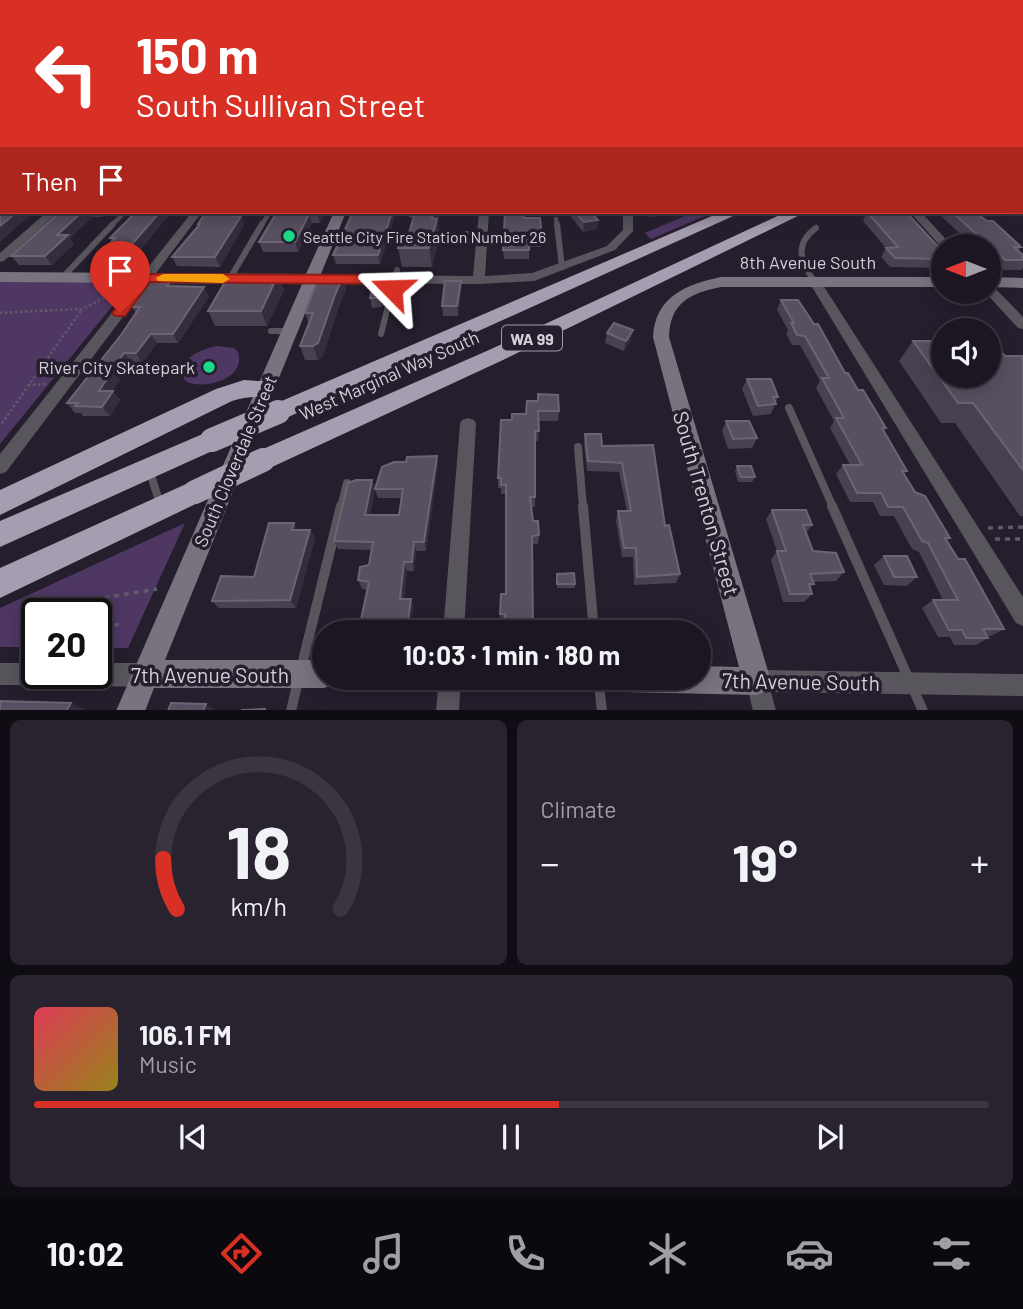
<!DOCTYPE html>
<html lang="en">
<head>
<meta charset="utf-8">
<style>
  :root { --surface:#1c1622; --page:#29232f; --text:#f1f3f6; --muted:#a09fa5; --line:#3a3540; --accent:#d93025 }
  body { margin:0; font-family:Barlow,sans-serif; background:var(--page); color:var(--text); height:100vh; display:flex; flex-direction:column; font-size:26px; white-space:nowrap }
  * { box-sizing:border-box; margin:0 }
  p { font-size:23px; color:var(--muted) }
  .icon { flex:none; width:38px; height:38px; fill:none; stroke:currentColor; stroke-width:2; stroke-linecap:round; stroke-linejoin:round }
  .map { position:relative; height:710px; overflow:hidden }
  .sheet { display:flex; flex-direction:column; gap:10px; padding:10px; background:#0f0c13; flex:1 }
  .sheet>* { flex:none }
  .hud { position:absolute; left:0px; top:0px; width:1024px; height:214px; box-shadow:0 4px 18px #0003,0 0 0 2px var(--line); background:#d93025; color:#fff; overflow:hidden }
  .needle { width:46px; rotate:270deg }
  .tools { position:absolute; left:931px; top:234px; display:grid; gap:14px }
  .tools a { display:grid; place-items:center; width:70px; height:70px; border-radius:50%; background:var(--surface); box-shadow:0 4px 18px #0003,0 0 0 2px var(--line); font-size:35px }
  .speed { position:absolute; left:21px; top:598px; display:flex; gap:14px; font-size:35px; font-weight:700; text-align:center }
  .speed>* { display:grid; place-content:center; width:91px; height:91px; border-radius:50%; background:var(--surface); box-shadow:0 4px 18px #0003,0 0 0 2px var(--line); line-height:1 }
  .speed .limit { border:4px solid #111; border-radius:10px; background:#fff; color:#111 }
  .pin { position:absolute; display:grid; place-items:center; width:60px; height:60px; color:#fff; margin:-72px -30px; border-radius:50% 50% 50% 0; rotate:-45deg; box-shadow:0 0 7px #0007 }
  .pin .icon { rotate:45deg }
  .me { position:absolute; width:77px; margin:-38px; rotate:292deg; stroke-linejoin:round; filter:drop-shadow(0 0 5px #0008) }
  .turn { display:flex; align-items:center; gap:24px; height:147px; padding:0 21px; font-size:32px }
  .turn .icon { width:91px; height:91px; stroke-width:2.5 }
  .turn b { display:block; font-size:49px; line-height:60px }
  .then { display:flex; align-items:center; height:66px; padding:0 21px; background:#0003; gap:14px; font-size:26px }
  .big { font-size:52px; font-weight:700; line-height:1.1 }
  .sheet .tile { flex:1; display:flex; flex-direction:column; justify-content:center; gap:10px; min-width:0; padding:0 24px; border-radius:10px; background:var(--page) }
  .sheet .dial { align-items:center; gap:0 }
  .dial svg { height:182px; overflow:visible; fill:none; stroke:var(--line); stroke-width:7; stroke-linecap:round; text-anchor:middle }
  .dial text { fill:var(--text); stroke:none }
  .song { display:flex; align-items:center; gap:21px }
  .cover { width:84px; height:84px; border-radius:10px; background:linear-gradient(135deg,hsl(350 70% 55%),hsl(50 70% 35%)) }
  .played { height:7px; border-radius:4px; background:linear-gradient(90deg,var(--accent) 55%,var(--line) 55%) }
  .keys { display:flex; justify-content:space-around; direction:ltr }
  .heat { display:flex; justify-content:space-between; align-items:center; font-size:38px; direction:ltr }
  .sheet .tiles { flex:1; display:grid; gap:10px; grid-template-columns:1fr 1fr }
  .tile:last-child { grid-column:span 2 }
  .trip { position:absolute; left:312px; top:620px; width:399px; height:70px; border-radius:35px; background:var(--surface); box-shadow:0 4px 18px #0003,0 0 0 2px var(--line); font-weight:700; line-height:70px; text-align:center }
  .tabs { display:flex; height:112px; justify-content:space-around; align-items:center; background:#0b090e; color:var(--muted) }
  .tabs .icon { width:49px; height:49px }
  .tabs .selected { color:var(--accent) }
  .tabs b { font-size:32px; color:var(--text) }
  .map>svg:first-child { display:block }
  .green { fill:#4f3764 }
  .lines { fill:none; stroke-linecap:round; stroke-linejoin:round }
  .path-far1 { stroke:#605967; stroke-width:2.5; stroke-dasharray:2.5 2.5; stroke-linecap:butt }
  .path { stroke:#605967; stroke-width:3.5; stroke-dasharray:5 5; stroke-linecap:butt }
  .lane-far3 { stroke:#59555d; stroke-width:4.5 }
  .lane-far2 { stroke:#59555d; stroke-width:6 }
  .lane-far1 { stroke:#59555d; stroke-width:8 }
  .lane { stroke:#59555d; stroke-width:10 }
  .street { fill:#59555d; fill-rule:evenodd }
  .secondary { fill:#79737f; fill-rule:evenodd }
  .highway { fill:#a79db1; fill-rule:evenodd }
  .highway-bridge { stroke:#a79db1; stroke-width:24 }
  .wall { fill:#494151; fill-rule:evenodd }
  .shaded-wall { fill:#352c3d }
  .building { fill:#585060; stroke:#6c6473; stroke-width:2 }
  .route { fill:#d93025; stroke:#8d1f18; stroke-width:2 }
  .slow { fill:#f59e0b }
  .poi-dot { fill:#1cd988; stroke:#251e2d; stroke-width:2.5 }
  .labels { text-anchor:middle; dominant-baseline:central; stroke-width:7; stroke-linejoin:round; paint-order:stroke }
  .far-poi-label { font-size:16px; fill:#d4cfd9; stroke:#251e2d; text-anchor:start }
  .shield { fill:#251e2d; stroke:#a09aa5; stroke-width:2 }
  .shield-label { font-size:16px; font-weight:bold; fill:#d4cfd9 }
  .street-label { font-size:18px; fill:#d4cfd9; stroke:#251e2d }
  .poi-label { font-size:18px; fill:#d4cfd9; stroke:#251e2d; text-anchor:end }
  .near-street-label { font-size:21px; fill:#d4cfd9; stroke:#251e2d }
</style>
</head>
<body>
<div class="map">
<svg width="1023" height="711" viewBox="0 0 1023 711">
  <rect width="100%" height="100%" fill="#251e2d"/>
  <path class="green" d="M694,212H714L651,239L645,233Z
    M0,281L132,282L0,444Z
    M217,346L234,348L238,352C247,379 203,391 185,381L181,370C188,355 201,349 217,346Z
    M185,523L128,648H96V614H37V647H0V608Z"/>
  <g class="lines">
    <path class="path-far1" d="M80,310L117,291
      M0,313L77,309L80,312L0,426
      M28,385L46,384"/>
    <path class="path" d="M988,528L1023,527
      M995,539H1023
      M47,614L67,604L157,589
      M96,632L103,627L121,624
      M21,651L37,624"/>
    <path class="lane-far3" d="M411,215L412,212
      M556,219L557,226
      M111,226L125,212
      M261,226L270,212"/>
    <path class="lane-far2" d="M557,224L562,267
      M467,234H482
      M63,277L113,224
      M229,280L262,224
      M815,282C800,262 794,244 816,228
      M271,331H289
      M381,334L397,270"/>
    <path class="lane-far1" d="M789,408L833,507
      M578,447L583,507
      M150,472L160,504
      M341,507L347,483"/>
    <path class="lane" d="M583,506L594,632
      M832,506L923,711
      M301,669L341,506
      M599,685L602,711
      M291,711L298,681"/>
    <path class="street" d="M1022,130H1023V135H1022Z
      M2,146V152L0,153V147Z
      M1022,186H1023V193H1022Z
      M47,212H58L4,261L0,262V253Z
      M192,212H202L6,472L0,474V454Z
      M479,212H489L485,276L532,273L607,246L623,230V212H633V231L615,250L534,281L479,284L326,283L320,279L326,275L473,276Z
      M910,212H921L953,247H943V249Z
      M815,278L821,282L1023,597V626L1016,623L809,282Z
      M989,285L993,286L1023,317V329L1018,328L985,292H989Z
      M468,418L474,420L476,424L464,632H443L460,424L462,420Z
      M0,663H37V674H48L45,682L37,685H0Z
      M96,663H146L154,666L157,674L154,682C140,688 102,688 88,682L85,674H96Z
      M757,670L1023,674V696L771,692L776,711H753L746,681L749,673Z
      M439,677H461L459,711H436Z"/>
    <path class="secondary" d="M334,212H346L165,660H324V677H336L334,684L324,688H154L145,711H116L302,284L0,282V272L306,274Z
      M721,277H943V287H721C690,293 670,303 669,337L771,681L767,691L757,695L579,691L569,687L565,677H698V666L739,667L653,337C655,297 686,284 721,277Z
      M989,277L1023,278V288L989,287Z"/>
    <path class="highway" d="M721,212H742L286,418L278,421L270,418L266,412L270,406Z
      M786,212H806L503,360L272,467L263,470L254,467L251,460L254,453L489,350Z
      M244,380L273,382L276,388L273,394C259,398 246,396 232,401L0,515V490L216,389Z
      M212,430L221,433L224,440L221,447L0,547V521Z
      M195,480L204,484L208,492L204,500L0,598V568Z"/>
    <path class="highway-bridge" d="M212,440L278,412
      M195,492L263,460"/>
  </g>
  <path class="wall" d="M60,212H108L102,217H92L70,238L74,244L52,265H19L11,256Z
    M277,212H325L320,223H312L298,252H263L259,242Z
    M353,212H396L380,264H336L333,255Z
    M415,212H466V215H439L438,220L439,237L432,267H402L398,248L408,237Z
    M570,212H598L592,213L598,220L597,229L583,232L569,214Z
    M648,212H668L667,215L649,217Z
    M867,212H906L943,252V268L890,267L881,257L886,248L863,221Z
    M937,212H975L1021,247L1018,251L1023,260V268L1021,270H998L989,261V247H974Z
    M233,215L241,216L244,225L220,267L177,266L172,257L199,226L198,224Z
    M129,218L132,260H110L104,250L112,241L110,238Z
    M524,218L542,237V247H529V259H504L503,250Z
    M278,275L284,290L267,326H215L208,311Z
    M343,276L346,289L338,309L323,356L318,360H305L300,346L309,324L305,313Z
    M172,279L176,286L204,287L209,297L178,343H157L142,363H131L112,391L120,400L110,416H83L81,413H75L67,403L121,335L136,313L132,307Z
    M408,281L410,291L406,305H394L392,295Z
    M383,283L385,293L382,307L372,308L370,298Z
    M461,291L458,316H443L442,306Z
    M781,300L845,373L886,428L884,431L907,471L904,474L915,492L950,538L947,540L1004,629L991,636H987L988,638L976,645H954L950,637H938L922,608L933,600H943L919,552L912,549L894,516H880L873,502H850L836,474L843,465H850L830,428L834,421L816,388L820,381L800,345H792L786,333L788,330L777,310Z
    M607,333L631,340L624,351L605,343Z
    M913,341L1005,356H1023V516H1020L955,423H941L899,361Z
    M747,379L778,397L771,414L753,416L742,389Z
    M527,401L559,411L558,421H539L538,441H535V507H531L533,521L539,535L538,544H532L533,632H505V621H501L500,614L506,594V494H501V488H498V478L512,420L526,414Z
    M726,421L757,438L752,448L728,449L722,431Z
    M585,434L602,446L653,445L665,526L680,574L676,583L634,585L633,557H622L616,520L618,511H627L619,472L587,471L584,444Z
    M437,456L438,465L426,551H416L414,571H407L404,599H411L413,607L410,632H361L359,629L368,590L362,589L358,580L369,565L371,550L338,549L334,541L372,480L375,489L406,462ZM375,489L378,498H401L399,515H370Z
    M737,466L755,477L752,482H738L735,471Z
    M772,510L812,525L806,533L813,551L844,572L836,581L813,582L814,584L810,588L812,594L804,602H783L771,560L777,551L766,519Z
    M294,523L298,530H310L315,538L296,608H219L212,601L254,577Z
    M884,556L917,577L907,586L884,585L874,565Z
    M557,574L575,584V588H557Z"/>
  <path class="shaded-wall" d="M0,130H2V140L0,141Z
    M17,212H34L0,242V226Z
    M82,212H88L92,217L70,238L74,244L52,265L45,256L57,235Z
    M98,212H108L102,217Z
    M160,212H172L132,260L126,251Z
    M226,212H236L227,225L223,215Z
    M318,212H325L320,223L317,214Z
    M392,212H396L380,264L378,255Z
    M433,212H438V220L439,237L432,267L429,248Z
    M309,214L312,223L298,252L295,242Z
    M241,216L244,225L220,267L215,257Z
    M598,220L597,229L583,232L584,222Z
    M278,275L284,290L267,326L261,311Z
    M343,276L346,289L338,309L323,356L318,360L313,346Z
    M172,279L177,288L167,286Z
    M408,281L410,291L406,305L404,295Z
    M461,281V291L458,316L457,306Z
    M383,283L385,293L382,307L380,298Z
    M204,287L209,297L178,343L173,334Z
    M633,330L631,340L624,351L626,341Z
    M151,334L157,343L142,363L136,353Z
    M124,353L131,363L106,400L99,391Z
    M113,391L120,400L110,416L102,407Z
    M437,456L438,465L426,551L424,542Z
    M372,480L375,489L368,524L365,515Z
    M294,523L299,531L292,530Z
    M310,530L315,538L296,608L290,600Z
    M414,542L416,551L414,571L412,562Z
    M404,562L407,571L403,607L400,599Z
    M411,599L413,607L410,632H406Z
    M71,703L87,711H66Z
    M206,704L216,711H203Z"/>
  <path class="building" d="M2,149V180H0V150Z
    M2,187V212H17L0,226V188Z
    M60,212H82L57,235H68L45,256H11Z
    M136,212H160L126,251L104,250L115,238H110Z
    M206,212H226L223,215L241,216L215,257H172L200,224H198Z
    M277,212H318L317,214H309L295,242H259Z
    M353,212H392L378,255H333Z
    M415,212H433L432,218L437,219L429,248H398L401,237H408Z
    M505,212H523L524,218H540L542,237H529V250H503Z
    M575,212H591L598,220L584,222Z
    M867,212H906L943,252V259L895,258L886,248L898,247Z
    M952,212H975L987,221H993L1021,247H1014L1023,255V260H1005Z
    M229,275H278L261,311H208Z
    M319,276H343L335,295L318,343L313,346H300L313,313H305Z
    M153,279H172L167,286L204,287L173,334H151L136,353H124L99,391H113L102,407L75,406L78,403H67L121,335L140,307H132Z
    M396,281H408L404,295H392Z
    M445,281H461L457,306H442Z
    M374,283H383L380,298H370Z
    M781,300H798L814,324H818L845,373H848L858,390H863L886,428H882L907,471H902L915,492L925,496L950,538H945L958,559H965L1004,629H983L988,638H966L962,630H949L933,600H958L928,543L922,541L903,507H888L881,493H857L843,465H862L836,418H844L822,378H829L805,336L797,335L791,323H794Z
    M614,323L633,330L626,341L607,333Z
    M989,339L1005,356H1023V470L973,403H958L913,341H943V376H989Z
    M747,379H771L778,397H773L776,404L758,406Z
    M538,394L558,395L559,411H538L539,431H535V497H530L533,521H538L539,535L532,536L533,626H505V614H500L501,594H506V485H501V478H498L501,420H512V414H526L527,401H538Z
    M726,421H749L757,438L733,439Z
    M585,434H601L602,446L653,445L665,526L669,525L680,574L637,577L636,548H624L618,511H631L622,463L588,461Z
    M437,456L424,542H414L412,562H404L400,599H411L406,632H379L380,630L359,629L369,582L358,580L360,567L369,565L373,542L334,541L348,483L356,480H372L365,515H399L403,489H375L382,467L394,462H406L407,457Z
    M737,466H751L755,477H741Z
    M772,510H806L812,525H803L813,551L836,553L844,572L810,574L814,584H809L812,594H790L777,551H786Z
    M269,523H294L292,530H310L290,600L212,601L221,576L254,577Z
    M884,556H907L917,577H894Z
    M574,573L575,584H557V574Z
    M0,701L71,703L66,711H0Z
    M171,703L206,704L203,711H168Z
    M265,709V711H242V710Z"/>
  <linearGradient id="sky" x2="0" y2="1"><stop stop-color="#141019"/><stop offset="0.57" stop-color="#404157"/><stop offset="1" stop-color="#404157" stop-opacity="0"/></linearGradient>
  <rect width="1023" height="229" fill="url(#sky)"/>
  <path class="route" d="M146,274L394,275L401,280L399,289L392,293L385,289L386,284L150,282L125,316H115L112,313L115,309L142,275Z"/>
  <path class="slow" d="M163,274H223L230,279L223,283L158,281L156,278Z"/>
  <g class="poi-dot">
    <circle cx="289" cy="236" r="7"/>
    <circle cx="209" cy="367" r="7"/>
  </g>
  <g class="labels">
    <g class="far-poi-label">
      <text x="303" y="236">Seattle City Fire Station Number 26</text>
    </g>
    <rect class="shield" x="502" y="325.5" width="60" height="25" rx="5"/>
    <g class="shield-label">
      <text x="532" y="338">WA 99</text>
    </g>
    <g class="street-label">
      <text x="808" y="262">8th Avenue South</text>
      <text transform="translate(389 375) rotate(-24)">West Marginal Way South</text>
      <text transform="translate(235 461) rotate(-67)">South Cloverdale Street</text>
    </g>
    <g class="poi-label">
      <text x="195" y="367">River City Skatepark</text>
    </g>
    <g class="near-street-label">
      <text transform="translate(707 503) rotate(74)">South Trenton Street</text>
      <text x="210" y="674">7th Avenue South</text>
      <text transform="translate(801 681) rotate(1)">7th Avenue South</text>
    </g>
  </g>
</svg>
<div class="tools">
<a><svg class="needle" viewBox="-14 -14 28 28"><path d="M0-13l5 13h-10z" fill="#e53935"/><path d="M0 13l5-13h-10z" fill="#a09fa5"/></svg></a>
<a><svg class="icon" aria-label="sound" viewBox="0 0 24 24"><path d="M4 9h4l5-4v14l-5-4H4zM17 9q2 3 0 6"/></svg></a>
</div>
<div class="speed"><div class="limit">20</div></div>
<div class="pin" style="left:120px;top:313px;background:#d93025"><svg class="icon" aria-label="arrive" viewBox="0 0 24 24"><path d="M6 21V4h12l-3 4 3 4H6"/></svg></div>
<svg class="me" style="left:392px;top:289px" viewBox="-20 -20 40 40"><path d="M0-17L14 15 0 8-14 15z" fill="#d93025" stroke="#fff" stroke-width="4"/></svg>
<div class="trip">10:03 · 1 min · 180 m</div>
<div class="hud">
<div class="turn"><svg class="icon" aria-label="left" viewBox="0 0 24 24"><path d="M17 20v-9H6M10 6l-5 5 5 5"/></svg><div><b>150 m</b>South Sullivan Street</div></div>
<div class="then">Then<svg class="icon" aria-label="arrive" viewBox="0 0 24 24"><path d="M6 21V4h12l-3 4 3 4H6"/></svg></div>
</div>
</div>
<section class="sheet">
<div class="tiles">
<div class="tile dial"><svg viewBox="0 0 100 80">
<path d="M14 69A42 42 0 1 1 86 69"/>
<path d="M14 69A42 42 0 0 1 8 47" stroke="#d93025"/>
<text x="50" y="56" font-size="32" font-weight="700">18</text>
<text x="50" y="72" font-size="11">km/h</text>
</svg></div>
<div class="tile"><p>Climate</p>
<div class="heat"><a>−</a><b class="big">19°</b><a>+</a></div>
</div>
<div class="tile">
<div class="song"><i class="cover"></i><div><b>106.1 FM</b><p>Music</p></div></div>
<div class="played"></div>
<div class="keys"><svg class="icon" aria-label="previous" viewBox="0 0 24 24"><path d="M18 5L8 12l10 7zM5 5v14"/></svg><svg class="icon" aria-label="pause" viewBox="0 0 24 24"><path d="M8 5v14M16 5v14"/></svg><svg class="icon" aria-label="next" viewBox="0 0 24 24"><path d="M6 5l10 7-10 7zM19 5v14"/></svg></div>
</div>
</div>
</section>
<nav class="tabs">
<b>10:02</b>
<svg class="icon selected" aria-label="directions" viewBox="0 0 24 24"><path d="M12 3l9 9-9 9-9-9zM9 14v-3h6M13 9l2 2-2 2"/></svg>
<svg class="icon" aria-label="music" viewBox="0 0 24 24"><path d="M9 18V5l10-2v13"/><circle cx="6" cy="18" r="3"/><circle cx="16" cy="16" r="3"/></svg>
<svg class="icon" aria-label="phone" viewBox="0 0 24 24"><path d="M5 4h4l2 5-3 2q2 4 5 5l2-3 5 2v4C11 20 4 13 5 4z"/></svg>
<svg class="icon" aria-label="climate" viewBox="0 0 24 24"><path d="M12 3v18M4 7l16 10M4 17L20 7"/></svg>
<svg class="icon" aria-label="car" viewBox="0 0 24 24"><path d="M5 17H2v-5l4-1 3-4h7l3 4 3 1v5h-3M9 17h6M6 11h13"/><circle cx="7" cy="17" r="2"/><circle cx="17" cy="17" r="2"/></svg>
<svg class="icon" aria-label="filters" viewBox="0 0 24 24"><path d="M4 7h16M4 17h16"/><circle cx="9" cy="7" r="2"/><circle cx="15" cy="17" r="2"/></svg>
</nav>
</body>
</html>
